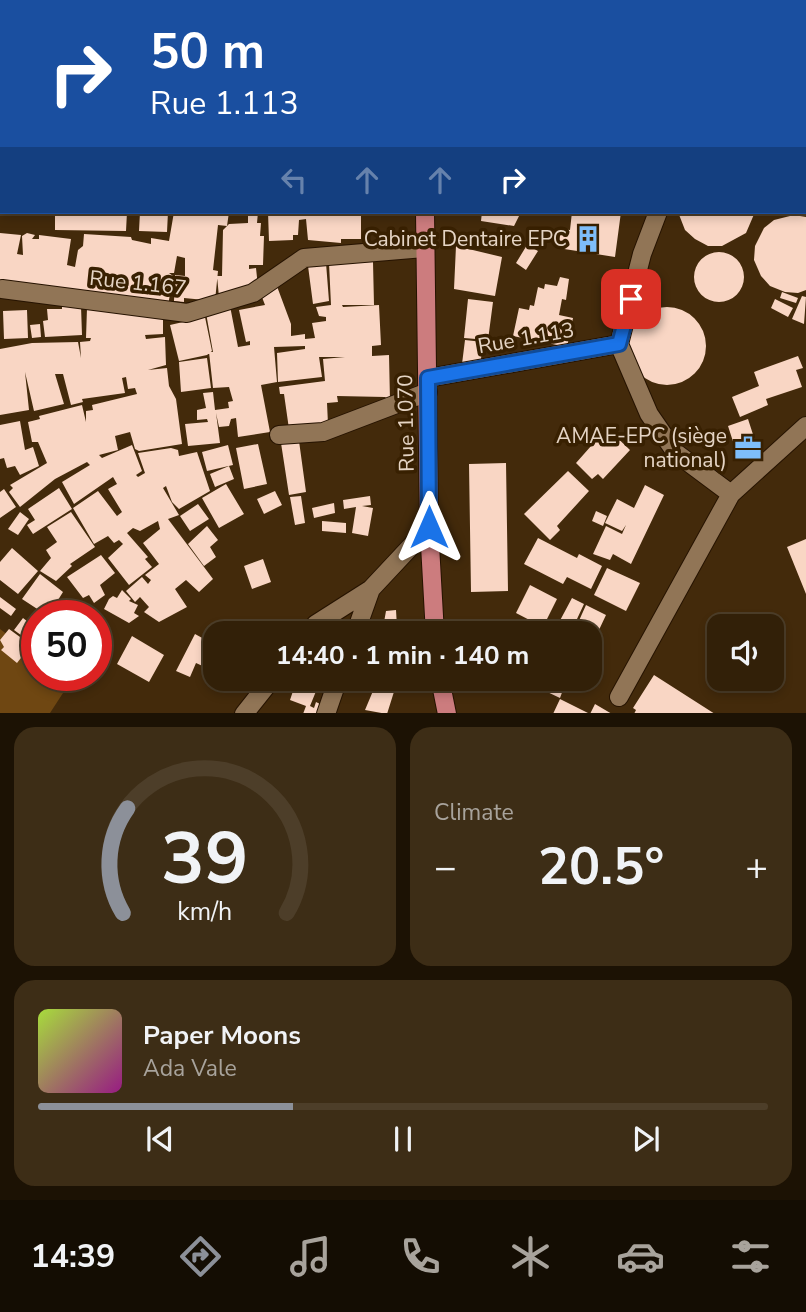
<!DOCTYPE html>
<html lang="en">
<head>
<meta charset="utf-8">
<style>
  :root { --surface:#322008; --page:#3d2d16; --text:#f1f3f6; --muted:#a8a39c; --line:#4d3e29; --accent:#8c9099 }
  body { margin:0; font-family:"Nunito Sans",sans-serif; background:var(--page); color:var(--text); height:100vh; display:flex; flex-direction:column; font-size:26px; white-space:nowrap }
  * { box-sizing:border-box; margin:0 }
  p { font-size:23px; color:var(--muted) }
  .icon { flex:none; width:38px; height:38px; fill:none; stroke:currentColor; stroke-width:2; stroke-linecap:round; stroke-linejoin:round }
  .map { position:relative; height:713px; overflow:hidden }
  .details { display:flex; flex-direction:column; gap:14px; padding:14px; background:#1c1204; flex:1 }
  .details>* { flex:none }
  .hud { position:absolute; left:0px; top:0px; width:807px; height:214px; box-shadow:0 4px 10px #0003,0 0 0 2px var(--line); background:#1a4fa0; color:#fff; overflow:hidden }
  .controls { position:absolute; left:707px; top:614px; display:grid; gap:14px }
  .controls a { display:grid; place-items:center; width:77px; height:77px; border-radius:14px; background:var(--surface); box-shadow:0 4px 10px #0003,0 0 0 2px var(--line); font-size:35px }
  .speed { position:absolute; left:21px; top:600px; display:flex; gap:14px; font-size:35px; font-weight:700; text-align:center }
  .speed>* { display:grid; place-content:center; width:91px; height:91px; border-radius:50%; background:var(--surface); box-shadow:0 4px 10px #0003,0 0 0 2px var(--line); line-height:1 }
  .speed .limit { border:10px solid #d22; background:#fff; color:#111 }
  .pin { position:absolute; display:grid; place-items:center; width:60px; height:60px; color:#fff; margin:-30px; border-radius:14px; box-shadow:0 4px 10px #0006 }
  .me { position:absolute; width:77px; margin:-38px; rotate:0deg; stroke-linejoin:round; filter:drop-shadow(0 0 5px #0008) }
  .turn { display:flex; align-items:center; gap:24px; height:147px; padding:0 35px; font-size:32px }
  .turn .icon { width:91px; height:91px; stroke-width:2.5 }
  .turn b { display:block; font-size:49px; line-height:60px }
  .lanes { display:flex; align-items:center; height:66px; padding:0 35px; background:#0003; justify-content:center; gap:35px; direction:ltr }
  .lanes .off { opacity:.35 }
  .big { font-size:52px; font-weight:700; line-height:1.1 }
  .details .tile { flex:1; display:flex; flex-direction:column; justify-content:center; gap:10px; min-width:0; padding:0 24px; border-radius:21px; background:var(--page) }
  .details .dial { align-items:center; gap:0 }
  .dial svg { height:182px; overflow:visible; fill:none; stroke:var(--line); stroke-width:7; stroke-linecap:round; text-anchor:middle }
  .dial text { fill:var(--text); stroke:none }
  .song { display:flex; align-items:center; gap:21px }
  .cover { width:84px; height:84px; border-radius:10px; background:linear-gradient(135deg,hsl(80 70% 55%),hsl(310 70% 35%)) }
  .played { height:7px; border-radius:4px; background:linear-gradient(90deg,var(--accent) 35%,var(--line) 35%) }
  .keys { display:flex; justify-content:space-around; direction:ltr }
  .heat { display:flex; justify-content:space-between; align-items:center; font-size:38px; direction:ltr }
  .details .tiles { flex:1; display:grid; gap:14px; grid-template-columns:1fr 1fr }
  .tile:last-child { grid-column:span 2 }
  .trip { position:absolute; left:203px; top:621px; width:399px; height:70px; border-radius:21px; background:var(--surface); box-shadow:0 4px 10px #0003,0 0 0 2px var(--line); font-weight:700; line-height:70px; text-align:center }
  .tab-bar { display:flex; height:112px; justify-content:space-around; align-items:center; background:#140d03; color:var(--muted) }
  .tab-bar .icon { width:49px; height:49px }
  .tab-bar .selected { color:var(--accent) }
  .tab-bar b { font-size:32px; color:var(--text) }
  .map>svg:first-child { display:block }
  .green { fill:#6f4712 }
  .building { fill:#f9d6c4 }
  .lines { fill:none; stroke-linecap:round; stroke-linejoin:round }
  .minor-casing { stroke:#261300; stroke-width:20 }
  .major-casing { stroke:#261300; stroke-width:20 }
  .minor { stroke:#917556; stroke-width:18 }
  .major { stroke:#cc7c7e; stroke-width:18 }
  .route-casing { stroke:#114b97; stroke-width:18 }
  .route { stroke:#1a73e8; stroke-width:12 }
  .labels { text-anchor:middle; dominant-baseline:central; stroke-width:7; stroke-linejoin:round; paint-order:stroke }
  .poi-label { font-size:21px; fill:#e5d4c4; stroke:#382001; text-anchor:end }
  .street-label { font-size:21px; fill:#e5d4c4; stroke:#382001 }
</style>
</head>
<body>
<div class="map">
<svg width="806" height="714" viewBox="0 0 806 714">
  <rect width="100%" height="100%" fill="#432a0b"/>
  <path class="green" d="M0,629L37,657V676H53L63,693L50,713H0Z"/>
  <path class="building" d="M55,212H127L126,231L55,230Z
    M140,212H168L167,232L139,231Z
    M174,212H229L227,226L218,225L213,270L218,271L215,301L184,298V302L174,301L175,275L185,276V258L177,256L174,273H169L173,276L168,306L0,284V233L21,235L17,254L23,255L22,236L27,233L35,235L32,239H39V235L71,239L67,265L75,267L78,250L83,246L84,234L131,237L132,240L151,244V238L169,241Z
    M248,212H258L257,223H261L260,236H264L263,265H249V269L256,268L258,287L219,297L217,276H222L223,230L229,224L248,223Z
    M268,212H361V239H341V243L308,240L306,219L299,220L298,235H293V240L269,241Z
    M482,212H521L514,226L481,221Z
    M572,212H621L615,257L558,248L561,229L570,230Z
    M678,212H755L746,233L722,246H708L695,239L685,230Z
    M794,215L806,217V290L798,293L785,292L770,286L761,276L754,260L755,246L764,228L774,220Z
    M527,245L538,251L526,270L516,263Z
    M456,246L502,257L495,296L454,289Z
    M694 277a25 25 0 1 1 50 0a25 25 0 1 1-50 0Z
    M373,262L374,305H342L343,307L379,305L381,345L372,346V356L389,355L390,401L385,397L337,396L338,402L327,403L328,424L289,429L284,394H280L279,387L325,381L323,359L345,357H319L322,377L278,382L277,353L305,349V346L274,347L277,382L261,385L270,432L238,437L236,418L231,419L229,426L219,427L216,413L220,443L188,446L185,424L208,422L207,419L197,420V410L206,408L203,393L213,392L215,410L229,408L228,402L233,401L229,387L213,388L209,352H213L206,313L230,306L238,347L250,345V341L246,342L239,310L265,305L260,292L275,281L291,324V336L305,334V339L315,338L312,323L326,321V317L319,316L316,307L331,305L329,263Z
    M326,263L329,301L313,304L308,266Z
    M560,277L569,279L566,300L562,299L559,315L573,318L567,347L513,336L519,308L529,310L530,305L534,306L538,287L544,289L545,284L557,286Z
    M782,292L798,298L796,303L780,298Z
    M802,296L806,297L804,324L792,319Z
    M468,299L493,302L488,340L464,338Z
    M775,299L793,308L788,317L771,308Z
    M62,306H81L82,335L45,337L43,321L48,320L47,309H62Z
    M97,307V311L130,310L163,314V334L145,335L146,339L165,337L166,365L148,370L167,368L169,386L176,399L182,444L139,451L135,449L130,432L115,436L118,450L99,455L102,458L132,445L142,471L136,475L138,477L145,473L138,453L171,448L178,450L179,456L197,452L210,491L179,509L172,502L166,486L163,488L179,515L168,519L213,579L199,592L186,580L175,589L187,607L159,622L144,612L149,607L140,597L135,602L126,591L142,577L148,584L151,580L145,575L159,564L143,543L160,529L158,521L140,531L133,528L127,533L148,557L145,559L152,567L129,585L108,558L123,544L119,540L114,543L108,536L94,544L73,508L98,491L117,516L122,512L108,489L117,484L113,477L74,504L62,482L90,465L87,462L55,479L20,507L9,492L13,488L10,485L47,463L38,442H32L28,422L40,419L39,416L82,405L86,422V411L93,410L92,405L137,394L135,388L128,389L126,377L122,378L125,393L82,399L83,402L71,405L63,374H55L64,404L34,411L25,372L29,410L0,415V349L32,343L78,342L81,358L80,342L90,341L91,338H86L87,308Z
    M628 346a39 39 0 1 1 78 0a39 39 0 1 1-78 0Z
    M27,310L28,338L4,339L3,311Z
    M205,317L212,351L207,355L179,361L170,325Z
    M40,324L41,337L32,338L30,325Z
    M465,340L483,342L480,367L462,364Z
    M798,356L803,368L796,370L802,387L766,399L768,405L740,417L732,397L759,386L754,372Z
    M207,358L211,388L181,392L179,362Z
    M748,419L759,453L739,460L728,426Z
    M20,421L25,450L33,447L39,466L20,475L15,466L7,468L4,458L0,459V425Z
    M607,428L630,450L603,479L598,474L592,479L576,463Z
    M299,441L306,492L289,495L281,443Z
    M258,444L267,484L244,489L236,448Z
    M228,445L233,465L207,471L202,452Z
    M506,463L508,591L471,592L469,464Z
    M229,466L234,479L215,487L210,474Z
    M568,471L589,491L557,526L560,530L550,540L524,514Z
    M226,484L244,514L219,528L202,498Z
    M645,485L664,495L631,564L613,554L610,560L593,554L606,526L622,534L626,525L622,531L605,523L617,499L634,508Z
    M59,488L72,509L33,534L27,525L35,520L28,509Z
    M4,489L16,507L0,518V492Z
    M275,491L282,505L264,514L257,499Z
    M301,496L305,523L295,525L290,497Z
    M370,496L371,505L362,506L373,508L368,536L352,533L356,507L344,509L343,500Z
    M334,503L335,513L314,518L312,508Z
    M198,504L209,519L190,531L180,516Z
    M596,511L607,516L603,526L592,521Z
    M20,512L29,519L18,535L8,529Z
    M71,512L95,547L70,564L72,566L56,581L40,571L51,558L46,550L57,542L47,527Z
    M322,521L346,523V533L322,531Z
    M207,526L218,540L210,547L216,557L204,566L188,544Z
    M538,538L577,558L579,554L602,566L591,589L567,577L563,584L524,564Z
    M806,539V594L787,547Z
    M12,548L38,571L18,594L0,580V562Z
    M101,555L115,573L100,585L105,595L94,603L89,595L83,598L67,577Z
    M263,559L271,582L252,589L244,566Z
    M607,568L640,583L626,611L594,595Z
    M40,574L63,592L48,616L22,599Z
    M530,585L557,599L543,627L516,613Z
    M122,590L131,599L129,601L138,605L134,613L139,616L129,623L104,609L109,599L113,596L117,598Z
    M0,597L16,609L11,616L0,608Z
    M572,598L584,604L570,634H564L556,628Z
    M58,602L89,616H52Z
    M586,605L606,615L590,649V634H573Z
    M396,610L397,627L383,628L386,611Z
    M23,618L37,629L35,639L32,636L29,641L14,630Z
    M332,623L344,627L341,634H328Z
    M9,629L31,645L17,663L1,650L4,647L0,640Z
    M195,634L215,645V652L207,668L196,663L190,677L176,671Z
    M132,636L164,655L149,682L117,664Z
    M654,675L715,714H634L636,710L633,708Z
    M297,679H321L310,706L314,708L316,702L320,704L317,714H303L306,706L290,700Z
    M378,679H398L387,714L365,710Z
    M520,679H576L571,690L564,687L560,698Z
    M560,699L590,714H553Z
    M595,704L612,714H590Z"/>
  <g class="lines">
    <defs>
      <path id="minor" d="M238,0L239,2
        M208,2L211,0
        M805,16L806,15
        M2,289L187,313L253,293L304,258L424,248
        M619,344L649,414L676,453L731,494L806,426
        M428,378L619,344L642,254L658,212
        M279,435L323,432L428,392
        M307,634L316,624L371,589L429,527
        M355,634L371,589
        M619,697L731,494
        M244,714L272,679
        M326,714L338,679"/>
      <path id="major" d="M379,0L380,2
        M444,0L449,2
        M474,2L478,0
        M425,212L429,527L435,634
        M440,679L447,714"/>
    </defs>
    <use href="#minor" class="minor-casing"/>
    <use href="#major" class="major-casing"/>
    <use href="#minor" class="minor"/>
    <use href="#major" class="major"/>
  </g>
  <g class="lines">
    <defs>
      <path id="route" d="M429,527L428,378L619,344L631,299"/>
    </defs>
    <use href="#route" class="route-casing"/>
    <use href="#route" class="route"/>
  </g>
  <defs>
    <symbol id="building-bare" viewBox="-9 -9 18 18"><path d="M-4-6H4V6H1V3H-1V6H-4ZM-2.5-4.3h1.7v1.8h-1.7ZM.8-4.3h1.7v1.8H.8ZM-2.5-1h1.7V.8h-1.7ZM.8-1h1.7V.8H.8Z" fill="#7ebdf9" stroke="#382001" stroke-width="2.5" paint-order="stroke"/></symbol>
    <symbol id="office-bare" viewBox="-9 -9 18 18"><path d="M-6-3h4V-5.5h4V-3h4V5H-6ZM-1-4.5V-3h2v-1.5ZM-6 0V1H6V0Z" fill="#7ebdf9" stroke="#382001" stroke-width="2.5" paint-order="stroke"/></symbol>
  </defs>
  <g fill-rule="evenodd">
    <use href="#building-bare" x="569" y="220" width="38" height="38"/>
    <use href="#office-bare" x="729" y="429" width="38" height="38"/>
  </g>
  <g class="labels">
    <g class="poi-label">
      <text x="567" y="239">Cabinet Dentaire EPC</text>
      <text x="727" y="436">AMAE-EPC (siège<tspan x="727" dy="24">national)</tspan></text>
    </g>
    <g class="street-label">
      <text transform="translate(138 283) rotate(6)">Rue 1.167</text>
      <text transform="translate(526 338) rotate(-10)">Rue 1.113</text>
      <text transform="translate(406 423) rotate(-91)">Rue 1.070</text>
    </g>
  </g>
</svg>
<div class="controls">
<a><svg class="icon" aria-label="sound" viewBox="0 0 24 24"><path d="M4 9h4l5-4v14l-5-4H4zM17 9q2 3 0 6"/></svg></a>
</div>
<div class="speed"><div class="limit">50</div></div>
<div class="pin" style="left:631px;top:299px;background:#d93025"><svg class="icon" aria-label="arrive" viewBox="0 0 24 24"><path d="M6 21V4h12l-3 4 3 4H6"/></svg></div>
<svg class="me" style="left:429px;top:527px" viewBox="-20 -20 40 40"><path d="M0-17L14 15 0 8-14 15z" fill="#1a73e8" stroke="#fff" stroke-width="4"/></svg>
<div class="trip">14:40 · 1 min · 140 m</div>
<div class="hud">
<div class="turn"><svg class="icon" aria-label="right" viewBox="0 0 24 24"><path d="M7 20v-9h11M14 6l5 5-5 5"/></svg><div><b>50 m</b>Rue 1.113</div></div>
<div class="lanes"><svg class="icon off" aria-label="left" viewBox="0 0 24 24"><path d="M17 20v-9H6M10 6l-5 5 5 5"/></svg><svg class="icon off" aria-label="ahead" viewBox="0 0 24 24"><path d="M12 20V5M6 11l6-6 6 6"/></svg><svg class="icon off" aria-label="ahead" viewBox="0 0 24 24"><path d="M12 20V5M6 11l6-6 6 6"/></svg><svg class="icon" aria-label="right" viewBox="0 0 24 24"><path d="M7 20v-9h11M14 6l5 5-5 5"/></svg></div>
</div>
</div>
<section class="details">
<div class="tiles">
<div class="tile dial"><svg viewBox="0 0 100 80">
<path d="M14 69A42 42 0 1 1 86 69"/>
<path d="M14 69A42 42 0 0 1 16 23" stroke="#8c9099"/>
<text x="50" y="56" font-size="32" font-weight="700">39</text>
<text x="50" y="72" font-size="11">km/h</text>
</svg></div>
<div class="tile"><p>Climate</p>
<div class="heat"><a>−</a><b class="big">20.5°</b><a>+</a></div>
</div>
<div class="tile">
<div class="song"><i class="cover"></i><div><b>Paper Moons</b><p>Ada Vale</p></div></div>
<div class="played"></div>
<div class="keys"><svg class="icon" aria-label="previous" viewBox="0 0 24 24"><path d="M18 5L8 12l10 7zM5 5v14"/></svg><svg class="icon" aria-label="pause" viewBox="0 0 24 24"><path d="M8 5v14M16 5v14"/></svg><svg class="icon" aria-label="next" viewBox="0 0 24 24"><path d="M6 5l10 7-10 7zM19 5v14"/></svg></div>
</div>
</div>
</section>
<nav class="tab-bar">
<b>14:39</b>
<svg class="icon selected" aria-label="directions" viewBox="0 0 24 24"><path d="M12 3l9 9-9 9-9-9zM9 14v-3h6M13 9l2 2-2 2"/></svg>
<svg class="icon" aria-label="music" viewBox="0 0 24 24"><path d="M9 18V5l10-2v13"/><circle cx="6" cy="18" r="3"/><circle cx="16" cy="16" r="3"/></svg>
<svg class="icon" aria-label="phone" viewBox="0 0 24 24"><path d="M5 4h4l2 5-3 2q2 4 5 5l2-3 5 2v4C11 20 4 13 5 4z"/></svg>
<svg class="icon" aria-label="climate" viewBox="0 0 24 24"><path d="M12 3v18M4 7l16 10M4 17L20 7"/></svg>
<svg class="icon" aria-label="car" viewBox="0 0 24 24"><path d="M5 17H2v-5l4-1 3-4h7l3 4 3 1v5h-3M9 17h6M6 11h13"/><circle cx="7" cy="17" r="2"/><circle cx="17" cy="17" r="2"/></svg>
<svg class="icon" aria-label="filters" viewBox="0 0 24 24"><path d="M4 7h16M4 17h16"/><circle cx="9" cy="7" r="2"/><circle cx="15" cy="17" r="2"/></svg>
</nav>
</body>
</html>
